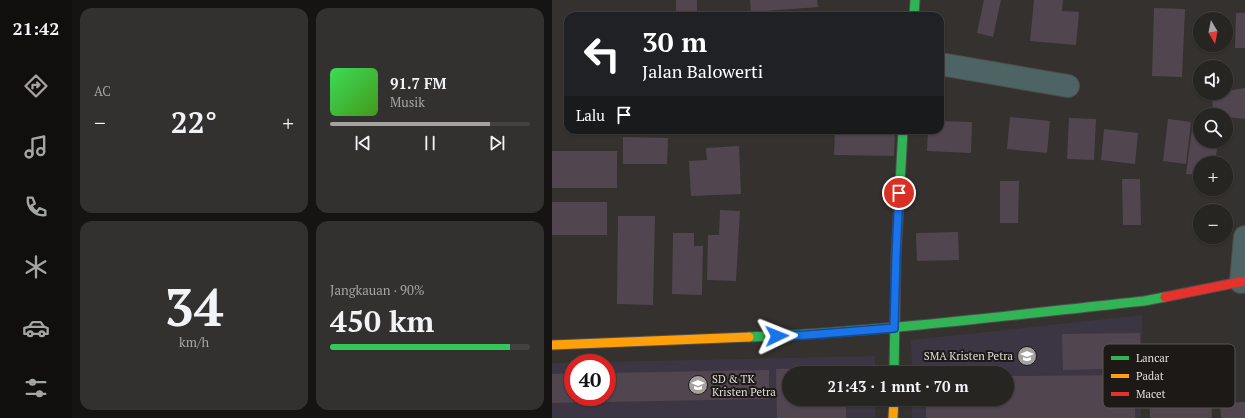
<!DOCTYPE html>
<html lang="id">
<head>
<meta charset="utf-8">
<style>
  :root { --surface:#272522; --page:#33312f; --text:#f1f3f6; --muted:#a4a5a5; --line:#434240; --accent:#a4a19e }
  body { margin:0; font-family:"PT Serif",serif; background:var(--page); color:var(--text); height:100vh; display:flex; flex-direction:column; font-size:15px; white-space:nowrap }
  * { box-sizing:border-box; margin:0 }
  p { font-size:13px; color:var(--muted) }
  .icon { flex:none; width:22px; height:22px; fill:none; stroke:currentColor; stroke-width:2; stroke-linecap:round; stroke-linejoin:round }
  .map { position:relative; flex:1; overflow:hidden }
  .sheet { display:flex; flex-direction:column; gap:8px; padding:8px; background:#151413; width:480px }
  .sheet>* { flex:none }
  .banner { position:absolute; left:12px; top:12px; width:380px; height:122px; border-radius:12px; box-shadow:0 1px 3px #0004,0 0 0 1px var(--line); background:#202124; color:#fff; overflow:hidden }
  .needle { width:26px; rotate:170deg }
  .buttons { position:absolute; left:641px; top:12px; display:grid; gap:8px }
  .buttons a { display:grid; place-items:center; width:40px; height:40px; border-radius:50%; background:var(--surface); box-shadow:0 1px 3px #0004,0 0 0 1px var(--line); font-size:20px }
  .speed { position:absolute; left:12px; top:354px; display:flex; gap:8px; font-size:20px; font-weight:700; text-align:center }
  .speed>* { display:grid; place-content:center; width:52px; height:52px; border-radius:50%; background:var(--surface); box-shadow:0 1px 3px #0004,0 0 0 1px var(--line); line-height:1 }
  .speed .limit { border:6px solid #d22; background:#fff; color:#111 }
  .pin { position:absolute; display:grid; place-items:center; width:34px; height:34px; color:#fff; margin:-17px; border:2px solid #fff; border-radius:50%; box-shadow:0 1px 4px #0007 }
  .me { position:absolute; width:44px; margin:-22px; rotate:88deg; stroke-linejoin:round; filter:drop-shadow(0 0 3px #0008) }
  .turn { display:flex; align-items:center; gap:14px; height:84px; padding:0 12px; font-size:18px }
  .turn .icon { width:52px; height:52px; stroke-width:2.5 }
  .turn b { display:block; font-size:28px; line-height:34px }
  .then { display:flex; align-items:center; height:38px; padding:0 12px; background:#0003; gap:8px; font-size:15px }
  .big { font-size:30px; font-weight:800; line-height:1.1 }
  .sheet .card { flex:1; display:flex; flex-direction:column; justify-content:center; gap:6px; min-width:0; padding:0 14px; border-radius:12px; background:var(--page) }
  .sheet .dial { align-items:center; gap:0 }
  .dial b { font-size:52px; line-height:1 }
  .song { display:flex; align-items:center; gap:12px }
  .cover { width:48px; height:48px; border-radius:6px; background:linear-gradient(135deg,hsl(130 70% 55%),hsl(100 70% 35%)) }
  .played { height:4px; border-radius:2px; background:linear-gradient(90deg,var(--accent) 80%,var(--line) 80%) }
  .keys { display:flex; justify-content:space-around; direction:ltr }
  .heat { display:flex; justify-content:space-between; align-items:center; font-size:22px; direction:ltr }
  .charge { height:6px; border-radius:3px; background:linear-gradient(90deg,#34c759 90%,var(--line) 0) }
  .sheet .tiles { flex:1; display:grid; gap:8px; grid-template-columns:repeat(2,1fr) }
  .trip { position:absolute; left:230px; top:366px; width:232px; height:40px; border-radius:20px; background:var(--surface); box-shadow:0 1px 3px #0004,0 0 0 1px var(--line); font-weight:800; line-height:40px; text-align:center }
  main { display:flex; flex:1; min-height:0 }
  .tab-bar { display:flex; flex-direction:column; width:72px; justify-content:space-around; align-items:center; background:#100f0e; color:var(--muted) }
  .tab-bar .icon { width:28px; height:28px }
  .tab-bar .active { color:var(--accent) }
  .tab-bar b { font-size:18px; color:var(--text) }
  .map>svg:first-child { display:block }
  .education { fill:#3c3543; fill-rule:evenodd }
  .building { fill:#51464f }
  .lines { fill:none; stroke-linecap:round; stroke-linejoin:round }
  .street-casing { stroke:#4f4d4a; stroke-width:24 }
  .fast-casing { stroke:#4f4d4a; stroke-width:11 }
  .slow-casing { stroke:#4f4d4a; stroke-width:11 }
  .jam-casing { stroke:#4f4d4a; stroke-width:11 }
  .street { stroke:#4e6364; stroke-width:22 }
  .fast { stroke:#30b455; stroke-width:9 }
  .slow { stroke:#ff9f0a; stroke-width:9 }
  .jam { stroke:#e5322d; stroke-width:9 }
  .route-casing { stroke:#114b97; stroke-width:10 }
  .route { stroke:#1a73e8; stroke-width:7 }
  .labels { text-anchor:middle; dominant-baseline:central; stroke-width:4; stroke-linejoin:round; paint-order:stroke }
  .poi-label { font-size:11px; fill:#e1ddda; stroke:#1c1917; text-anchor:end }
  .key { fill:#1c1917; stroke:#575452; stroke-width:1 }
  .key-label { font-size:11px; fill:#e1ddda }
</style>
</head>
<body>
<main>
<nav class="tab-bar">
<b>21:42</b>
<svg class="icon active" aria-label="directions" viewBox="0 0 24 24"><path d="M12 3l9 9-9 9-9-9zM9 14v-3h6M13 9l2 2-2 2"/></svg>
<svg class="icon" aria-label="music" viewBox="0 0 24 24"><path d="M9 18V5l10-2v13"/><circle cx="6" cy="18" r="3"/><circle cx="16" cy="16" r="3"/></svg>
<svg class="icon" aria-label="phone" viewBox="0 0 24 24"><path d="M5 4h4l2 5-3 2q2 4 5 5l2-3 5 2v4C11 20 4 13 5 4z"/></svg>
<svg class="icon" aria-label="climate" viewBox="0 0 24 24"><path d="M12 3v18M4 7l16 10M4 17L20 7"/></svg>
<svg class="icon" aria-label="car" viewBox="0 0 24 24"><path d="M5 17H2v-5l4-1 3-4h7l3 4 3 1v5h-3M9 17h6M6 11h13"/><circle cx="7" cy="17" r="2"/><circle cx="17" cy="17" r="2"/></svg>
<svg class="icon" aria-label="filters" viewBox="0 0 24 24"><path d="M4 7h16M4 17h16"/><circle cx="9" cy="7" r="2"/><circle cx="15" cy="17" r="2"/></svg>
</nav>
<section class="sheet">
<div class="tiles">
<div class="card"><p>AC</p>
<div class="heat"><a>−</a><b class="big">22°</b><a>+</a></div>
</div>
<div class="card">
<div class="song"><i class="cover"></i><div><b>91.7 FM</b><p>Musik</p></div></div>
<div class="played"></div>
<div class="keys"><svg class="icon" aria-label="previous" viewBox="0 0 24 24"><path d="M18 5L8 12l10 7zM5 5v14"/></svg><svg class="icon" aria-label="pause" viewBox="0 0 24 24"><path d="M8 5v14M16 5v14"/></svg><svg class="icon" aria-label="next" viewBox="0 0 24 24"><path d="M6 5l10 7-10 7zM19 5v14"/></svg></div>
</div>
<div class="card dial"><b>34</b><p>km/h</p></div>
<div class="card"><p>Jangkauan · 90%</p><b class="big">450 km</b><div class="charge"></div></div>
</div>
</section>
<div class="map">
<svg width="693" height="418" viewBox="0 0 693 418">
  <rect width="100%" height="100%" fill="#34312e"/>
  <path class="education" d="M590,315L589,418H360V399H455V373H360L359,340Z
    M323,356V373H237V399H323V418H0V363ZM21,363H55V397H21Z"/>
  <path class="building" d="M124,0H145V11L124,12Z
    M198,0H265L266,7L199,12Z
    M432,0H449L441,37L425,33Z
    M482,0H511L510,11L527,12L524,45L478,41Z
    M602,8L633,9L630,77L600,76Z
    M684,13H693V48H683Z
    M693,88V119L674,117V115H661L660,93H674V91Z
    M458,117L498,121L495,153L455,149Z
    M517,118L544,119L542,160L515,159Z
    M616,119L639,122L634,164L611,161Z
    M388,121L420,122L419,153L375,151L376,130H388Z
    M641,122L648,123V141H666L663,163H648V175L634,174Z
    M552,129L586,133L583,164L549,160Z
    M283,130H343L342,156L282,155Z
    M71,137L116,138L115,164H71Z
    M187,146L189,194L139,196L137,161L155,160L154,148Z
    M0,151H65V188H0Z
    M570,179H588L589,225H571Z
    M448,181H467L466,223H448Z
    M0,202H55V235H0Z
    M168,210L188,211L184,281L155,280L156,235H167Z
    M66,216H103L101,305L65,304Z
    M406,232L407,260L365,261L364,233Z
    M121,233H142V246H151L150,295L120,294Z
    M588,333L589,368L511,370L510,334Z
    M658,362L660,418H598L596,365Z
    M293,367V373H237V399H294V418H225L224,369Z
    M217,370V399L0,403V374L21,373V397H55V373Z
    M583,375V418H374V399H455V376Z
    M693,402V418H669L668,403Z"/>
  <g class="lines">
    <defs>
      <path id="street" d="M388,64L516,86
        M689,282L693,237"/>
      <path id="fast" d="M362,16L363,0
        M197,337C329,332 460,315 592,301L613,297
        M342,373L344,256L351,130"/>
      <path id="slow" d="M0,345L197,337
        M341,418L342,399"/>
      <path id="jam" d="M613,297L693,281"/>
    </defs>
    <use href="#street" class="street-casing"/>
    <use href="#fast" class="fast-casing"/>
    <use href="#slow" class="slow-casing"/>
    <use href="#jam" class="jam-casing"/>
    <use href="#street" class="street"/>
    <use href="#fast" class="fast"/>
    <use href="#slow" class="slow"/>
    <use href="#jam" class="jam"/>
  </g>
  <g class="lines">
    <defs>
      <path id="route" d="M225,336L255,335L342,328L344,256L347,193"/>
    </defs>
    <use href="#route" class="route-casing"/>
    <use href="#route" class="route"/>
  </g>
  <defs>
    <symbol id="school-disc" viewBox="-11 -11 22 22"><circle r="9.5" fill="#a4a19e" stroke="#1c1917"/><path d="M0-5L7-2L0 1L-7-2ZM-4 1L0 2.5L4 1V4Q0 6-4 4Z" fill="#fff"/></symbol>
  </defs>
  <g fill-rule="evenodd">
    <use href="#school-disc" x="464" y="345" width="22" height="22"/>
    <use href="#school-disc" x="135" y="374" width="22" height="22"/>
  </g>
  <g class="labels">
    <g class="poi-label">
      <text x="461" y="356">SMA Kristen Petra</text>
      <text x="160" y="379" text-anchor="start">SD &amp; TK<tspan x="160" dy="13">Kristen Petra</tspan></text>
    </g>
  </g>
  <rect x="551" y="344" width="132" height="64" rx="6" class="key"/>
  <rect x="559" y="356" width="18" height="4" fill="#30b455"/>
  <rect x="559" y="374" width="18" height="4" fill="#ff9f0a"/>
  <rect x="559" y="392" width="18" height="4" fill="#e5322d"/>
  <g class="key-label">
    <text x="584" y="362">Lancar</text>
    <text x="584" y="380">Padat</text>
    <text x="584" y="398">Macet</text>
  </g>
</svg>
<div class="buttons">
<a><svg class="needle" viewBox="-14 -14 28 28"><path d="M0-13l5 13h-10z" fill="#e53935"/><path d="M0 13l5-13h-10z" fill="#a4a5a5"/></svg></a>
<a><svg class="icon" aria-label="sound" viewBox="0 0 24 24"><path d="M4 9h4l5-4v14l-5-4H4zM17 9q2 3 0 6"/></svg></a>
<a><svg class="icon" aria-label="search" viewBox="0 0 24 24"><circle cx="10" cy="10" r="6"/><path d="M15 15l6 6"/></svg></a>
<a>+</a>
<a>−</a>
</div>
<div class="speed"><div class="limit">40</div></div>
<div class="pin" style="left:347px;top:193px;background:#d93025"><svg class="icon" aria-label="arrive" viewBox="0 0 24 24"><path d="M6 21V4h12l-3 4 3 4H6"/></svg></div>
<svg class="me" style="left:225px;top:336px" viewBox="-20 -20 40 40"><path d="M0-17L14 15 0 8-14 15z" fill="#1a73e8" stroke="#fff" stroke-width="4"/></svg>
<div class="trip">21:43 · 1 mnt · 70 m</div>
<div class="banner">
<div class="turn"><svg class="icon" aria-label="left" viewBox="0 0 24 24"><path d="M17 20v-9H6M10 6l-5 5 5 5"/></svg><div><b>30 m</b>Jalan Balowerti</div></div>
<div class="then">Lalu<svg class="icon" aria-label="arrive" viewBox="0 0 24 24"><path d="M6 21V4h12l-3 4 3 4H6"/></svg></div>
</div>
</div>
</main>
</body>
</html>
